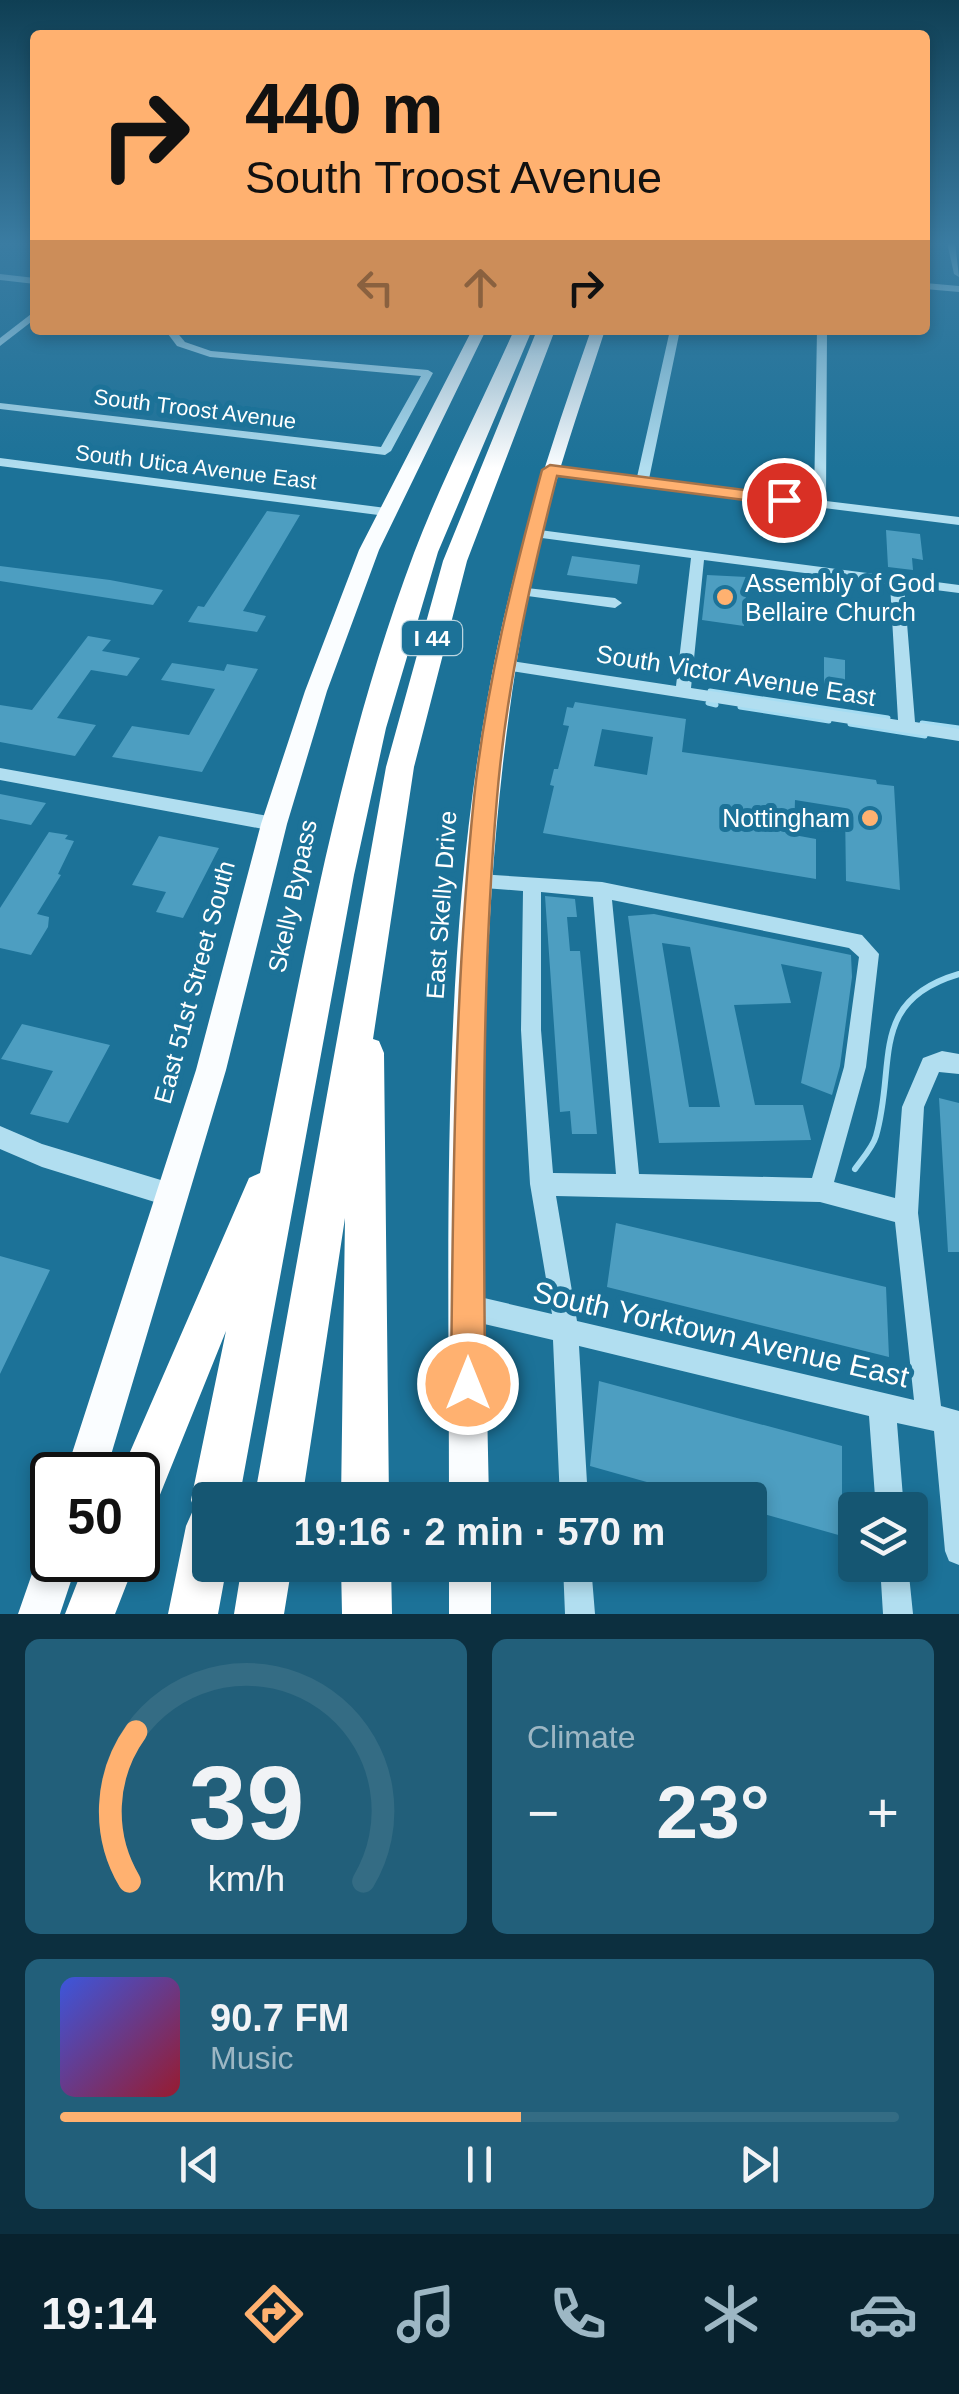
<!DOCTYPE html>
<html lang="en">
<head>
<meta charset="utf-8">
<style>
  :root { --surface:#155672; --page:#225f7a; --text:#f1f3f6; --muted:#9db7c4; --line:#346c84; --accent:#ffb170 }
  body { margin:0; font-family:Helvetica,sans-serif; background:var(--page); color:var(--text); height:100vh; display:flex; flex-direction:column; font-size:38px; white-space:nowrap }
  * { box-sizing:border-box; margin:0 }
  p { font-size:32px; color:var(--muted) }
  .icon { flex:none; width:55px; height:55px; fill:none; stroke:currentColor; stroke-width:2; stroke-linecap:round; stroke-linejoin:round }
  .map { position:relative; height:1614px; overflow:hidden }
  .side { display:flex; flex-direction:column; gap:25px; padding:25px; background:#0c2f3f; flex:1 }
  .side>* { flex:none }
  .guide { position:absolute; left:30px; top:30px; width:900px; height:305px; border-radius:10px; box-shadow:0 5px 15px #0003; background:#ffb170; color:#111; overflow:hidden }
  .controls { position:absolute; left:838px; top:1492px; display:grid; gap:20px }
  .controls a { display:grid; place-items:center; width:90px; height:90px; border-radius:10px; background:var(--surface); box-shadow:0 5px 15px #0003; font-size:50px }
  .speed { position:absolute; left:30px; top:1452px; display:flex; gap:20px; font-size:50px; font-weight:700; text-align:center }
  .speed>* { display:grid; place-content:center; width:130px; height:130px; border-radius:50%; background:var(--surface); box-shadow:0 5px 15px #0003; line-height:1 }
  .speed .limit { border:5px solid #111; border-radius:15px; background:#fff; color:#111 }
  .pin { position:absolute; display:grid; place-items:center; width:85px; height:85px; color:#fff; margin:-42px; border:5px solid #fff; border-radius:50%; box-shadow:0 2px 10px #0007 }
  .me { position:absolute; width:110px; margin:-55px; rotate:0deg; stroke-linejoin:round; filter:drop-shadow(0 0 8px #0008) }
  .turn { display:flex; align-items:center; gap:35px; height:210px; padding:0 50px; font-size:45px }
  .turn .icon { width:130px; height:130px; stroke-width:2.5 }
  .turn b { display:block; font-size:70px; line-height:85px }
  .lanes { display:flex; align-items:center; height:95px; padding:0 50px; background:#0003; justify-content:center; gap:50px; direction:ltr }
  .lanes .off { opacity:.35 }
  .big { font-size:75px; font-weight:600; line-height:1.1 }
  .side .tile { flex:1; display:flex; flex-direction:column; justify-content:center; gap:15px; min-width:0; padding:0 35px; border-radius:15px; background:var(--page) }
  .side .dial { align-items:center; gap:0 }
  .dial svg { height:260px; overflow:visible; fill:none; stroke:var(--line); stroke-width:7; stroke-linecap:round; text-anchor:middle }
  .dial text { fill:var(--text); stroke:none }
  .song { display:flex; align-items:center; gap:30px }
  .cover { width:120px; height:120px; border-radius:15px; background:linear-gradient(135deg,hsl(230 70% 55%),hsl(350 70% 35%)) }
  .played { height:10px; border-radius:5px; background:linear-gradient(90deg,var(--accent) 55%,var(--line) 55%) }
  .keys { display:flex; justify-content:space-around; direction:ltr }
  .heat { display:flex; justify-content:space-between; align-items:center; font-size:55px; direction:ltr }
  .side .tiles { flex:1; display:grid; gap:25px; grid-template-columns:1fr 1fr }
  .tile:last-child { grid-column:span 2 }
  .trip { position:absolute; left:192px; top:1482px; width:575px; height:100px; border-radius:10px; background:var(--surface); box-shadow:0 5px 15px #0003; font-weight:600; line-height:100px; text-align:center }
  .menu { display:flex; height:160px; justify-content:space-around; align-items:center; background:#08222e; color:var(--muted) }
  .menu .icon { width:70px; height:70px }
  .menu .current { color:var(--accent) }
  .menu b { font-size:45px; color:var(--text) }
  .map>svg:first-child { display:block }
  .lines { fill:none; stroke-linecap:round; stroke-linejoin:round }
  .stream-far1 { stroke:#a4dcf2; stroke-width:5 }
  .stream { stroke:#a4dcf2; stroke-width:6 }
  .building { fill:#4d9ec1; fill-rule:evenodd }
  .minor { fill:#b1def0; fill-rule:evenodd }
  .major { fill:#fafdff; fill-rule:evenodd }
  .highway { fill:#fff; fill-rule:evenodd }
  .route { fill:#ffb170; stroke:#a67349; stroke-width:2.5 }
  .poi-dot { fill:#ffb170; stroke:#1c7298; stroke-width:4 }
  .labels { text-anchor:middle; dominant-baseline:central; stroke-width:10; stroke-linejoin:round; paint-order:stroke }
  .far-street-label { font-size:22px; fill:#fff; stroke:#1c7298 }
  .shield { fill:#1c7298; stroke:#bbd5e0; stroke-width:2.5 }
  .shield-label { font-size:22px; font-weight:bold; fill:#fff }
  .poi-label { font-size:25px; fill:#fff; stroke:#1c7298; text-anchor:start }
  .street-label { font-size:25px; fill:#fff; stroke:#1c7298 }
  .near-street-label { font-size:30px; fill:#fff; stroke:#1c7298 }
</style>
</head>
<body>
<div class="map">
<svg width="959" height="1614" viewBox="0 0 959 1614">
  <rect width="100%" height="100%" fill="#1c7298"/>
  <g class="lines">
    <path class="stream-far1" d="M710,691L888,718
      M708,703L716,705
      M740,707L829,721
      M922,723L959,728
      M850,724L925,736"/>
    <path class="stream" d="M855,1169C862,1159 873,1147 876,1136C897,1064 867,1001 959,974"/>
  </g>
  <path class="building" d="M267,511L300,515L243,611L266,616L257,632L188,622L198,606L204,607Z
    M886,530L920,534L923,560L912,558L913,570L888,567Z
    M572,556L640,565L637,584L567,575Z
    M0,566L110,580L163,590L153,605L0,581Z
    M707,575L747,577L744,626L702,620Z
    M88,636L111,640L102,651L140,658L127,676L91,670L57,718L96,725L75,756L0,742V705L32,710Z
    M824,657L845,660V690L824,687Z
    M172,663L224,671L227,664L258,669L202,772L112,757L132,726L189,735L215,689L161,680Z
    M575,702L686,719L682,752L876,780L877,784L894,786L900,890L846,881L845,808L795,800L794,835L816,839V879L543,833L554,786L550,785L554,769H558L569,726L563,725L567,707L573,708ZM602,729L653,737L647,775L594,766Z
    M0,794L46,803L31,825L0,819Z
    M49,832L68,835L65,839L74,841L58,874L61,875L37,914L49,917L48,927L31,955L0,948V908Z
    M159,836L219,848L183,918L156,912L166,892L132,885Z
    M545,896L575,899L577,917H567L570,951H580L597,1134H572L570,1111L560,1112Z
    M654,914L851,955L852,977L840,1066L832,1095L801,1083L822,972L781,964L791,1003L734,1005L755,1105H803L811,1140L659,1143L628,916ZM662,943L690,947L720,1107H689Z
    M22,1024L110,1045L68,1123L30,1114L53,1071L1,1059Z
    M939,1098L959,1103V1252H948Z
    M616,1223L886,1287L889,1357L607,1287Z
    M0,1256L50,1270L0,1374Z
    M599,1381L842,1446V1536L750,1510V1500H667L668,1488L590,1466Z"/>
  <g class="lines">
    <path class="minor" d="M947,242H955L959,277L954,274Z
      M0,274L35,278V284L0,280Z
      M925,283L959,286V292L925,289Z
      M35,311V319L0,346V338Z
      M165,330H175L185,342L211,351L428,370L433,373L391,451L385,455L0,409V403L381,447L421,376L210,357L177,346Z
      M670,330H680L649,479L814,499L817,330H827L826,501L959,517V525L546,473L544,470L550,466L637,477Z
      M0,458L386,508L393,512L386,516L0,466Z
      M532,529L959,585V593L904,586L915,722L959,729V741L499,669L496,665L504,660L676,686L691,558L527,536L525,533ZM704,560L890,584L898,720L691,688Z
      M518,587L615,598L622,603L615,608L513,594L511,591Z
      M0,768L274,817L280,819L283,824L280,829L274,831L0,780Z
      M478,874L602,882L862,935L879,954L866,1067L834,1182L895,1198L902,1107L923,1058L942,1051L959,1054V1074L939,1072L924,1107L918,1213L941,1406L959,1411V1565L949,1561L945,1551L934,1431L897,1423L904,1510H876L869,1416L579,1346L588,1500H560L553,1340L467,1320L458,1316L454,1307L458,1298L467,1294L552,1314L530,1184L521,1030L523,891L471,887L469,882L471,877ZM541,892L593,897L616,1174L553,1173L541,1030ZM612,900L849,948L859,957L844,1067L812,1178L639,1174ZM556,1196L820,1202L895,1222L914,1400L577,1321Z
      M0,1126L42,1144L174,1184L182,1188L186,1196L182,1204L174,1208L42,1167L0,1149Z
      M563,1565H591L595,1614H565Z
      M880,1565H908L913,1614H883Z"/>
    <path class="major" d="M472,330H486L379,550L327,691L287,824L226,1070L105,1475H65L196,1070L261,824L305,691L359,550Z
      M591,330H605C577,416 546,503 529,592C471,892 483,1196 489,1500H449C449,1234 440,963 487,701C509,573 548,452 591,330Z
      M52,1541V1560H78L60,1614H18L42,1545Z
      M449,1565H491V1614H449Z"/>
    <path class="highway" d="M514,330H532L438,552L386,728L354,875L239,1500H210V1565H227L218,1614H168L186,1526L194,1508L191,1500L226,1331L155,1507L138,1514V1475H120L249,1178L260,1173C303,966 339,752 414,553C443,477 481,404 514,330Z
      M537,330H555L467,561L414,767L373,1039L379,1041L384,1053L389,1500H341L345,1218L302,1500H254L386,767L443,561Z
      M86,1560H136L115,1614H65Z
      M242,1565H292L284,1614H234Z
      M341,1565H391L392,1614H342Z"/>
  </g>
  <linearGradient id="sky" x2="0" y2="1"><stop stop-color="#0f3f54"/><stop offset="0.52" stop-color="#3a7ca2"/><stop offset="1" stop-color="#3a7ca2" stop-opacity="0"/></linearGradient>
  <rect width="959" height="468" fill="url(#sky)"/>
  <path class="route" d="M550,465L784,495L793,500L784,505L557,476C530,581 506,689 497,798C480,993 484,1189 485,1384L480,1397L468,1402L456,1397L451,1384C453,1189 454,993 474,798C486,687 513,577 542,470Z"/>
  <g class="poi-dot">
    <circle cx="725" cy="597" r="10"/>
    <circle cx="870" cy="818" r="10"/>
  </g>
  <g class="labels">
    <g class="far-street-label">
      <text transform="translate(195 409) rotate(7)">South Troost Avenue</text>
      <text transform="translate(196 467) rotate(7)">South Utica Avenue East</text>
    </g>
    <rect class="shield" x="402" y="621" width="60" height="34" rx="8"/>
    <g class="shield-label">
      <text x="432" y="638">I 44</text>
    </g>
    <g class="poi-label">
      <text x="745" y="583">Assembly of God<tspan x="745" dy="29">Bellaire Church</tspan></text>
      <text x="850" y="818" text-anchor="end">Nottingham</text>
    </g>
    <g class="street-label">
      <text transform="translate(736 675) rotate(9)">South Victor Avenue East</text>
      <text transform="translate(292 896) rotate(-78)">Skelly Bypass</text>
      <text transform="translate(441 905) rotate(-86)">East Skelly Drive</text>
      <text transform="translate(194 982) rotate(-75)">East 51st Street South</text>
    </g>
    <g class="near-street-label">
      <text transform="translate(721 1334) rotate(13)">South Yorktown Avenue East</text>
    </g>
  </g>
</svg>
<div class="controls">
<a><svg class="icon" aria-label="layers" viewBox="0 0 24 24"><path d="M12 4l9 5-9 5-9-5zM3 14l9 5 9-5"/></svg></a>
</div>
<div class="speed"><div class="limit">50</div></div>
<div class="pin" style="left:784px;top:500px;background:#d93025"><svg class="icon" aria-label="arrive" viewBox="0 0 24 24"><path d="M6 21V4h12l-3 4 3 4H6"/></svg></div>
<svg class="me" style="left:468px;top:1384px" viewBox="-20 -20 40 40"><circle r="17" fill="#ffb170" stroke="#fff" stroke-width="3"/><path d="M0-11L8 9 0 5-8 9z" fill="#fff"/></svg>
<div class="trip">19:16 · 2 min · 570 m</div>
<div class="guide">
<div class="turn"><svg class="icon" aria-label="right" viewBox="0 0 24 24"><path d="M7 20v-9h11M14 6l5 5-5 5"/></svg><div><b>440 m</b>South Troost Avenue</div></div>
<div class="lanes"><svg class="icon off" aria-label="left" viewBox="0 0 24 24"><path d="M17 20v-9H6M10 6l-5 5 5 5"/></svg><svg class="icon off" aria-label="ahead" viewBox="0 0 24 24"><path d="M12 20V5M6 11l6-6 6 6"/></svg><svg class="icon" aria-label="right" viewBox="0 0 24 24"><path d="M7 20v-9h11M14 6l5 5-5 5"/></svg></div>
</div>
</div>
<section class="side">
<div class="tiles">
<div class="tile dial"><svg viewBox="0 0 100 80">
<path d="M14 69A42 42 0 1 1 86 69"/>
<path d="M14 69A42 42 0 0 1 16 23" stroke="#ffb170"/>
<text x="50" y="56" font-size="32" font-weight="700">39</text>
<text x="50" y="72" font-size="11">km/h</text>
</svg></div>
<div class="tile"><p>Climate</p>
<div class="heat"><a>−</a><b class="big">23°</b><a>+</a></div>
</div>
<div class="tile">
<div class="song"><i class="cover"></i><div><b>90.7 FM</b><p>Music</p></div></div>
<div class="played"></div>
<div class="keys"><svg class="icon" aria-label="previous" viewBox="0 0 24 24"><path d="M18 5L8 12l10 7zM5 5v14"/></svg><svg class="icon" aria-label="pause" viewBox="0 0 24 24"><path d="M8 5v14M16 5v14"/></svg><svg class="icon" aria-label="next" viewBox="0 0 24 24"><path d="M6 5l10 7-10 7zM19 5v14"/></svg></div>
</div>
</div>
</section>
<nav class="menu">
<b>19:14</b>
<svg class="icon current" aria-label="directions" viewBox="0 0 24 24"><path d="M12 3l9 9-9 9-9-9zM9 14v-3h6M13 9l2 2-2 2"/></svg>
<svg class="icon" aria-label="music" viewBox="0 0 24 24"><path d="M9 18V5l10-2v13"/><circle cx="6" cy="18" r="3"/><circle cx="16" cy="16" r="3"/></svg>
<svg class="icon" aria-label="phone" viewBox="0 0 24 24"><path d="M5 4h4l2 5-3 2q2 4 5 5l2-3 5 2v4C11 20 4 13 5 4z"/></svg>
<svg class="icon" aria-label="climate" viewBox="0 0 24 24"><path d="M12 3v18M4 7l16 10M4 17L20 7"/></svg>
<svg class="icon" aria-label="car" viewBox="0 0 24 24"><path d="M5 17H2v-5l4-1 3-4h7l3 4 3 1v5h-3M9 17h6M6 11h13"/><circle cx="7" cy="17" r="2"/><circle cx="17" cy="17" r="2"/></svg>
</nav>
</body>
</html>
